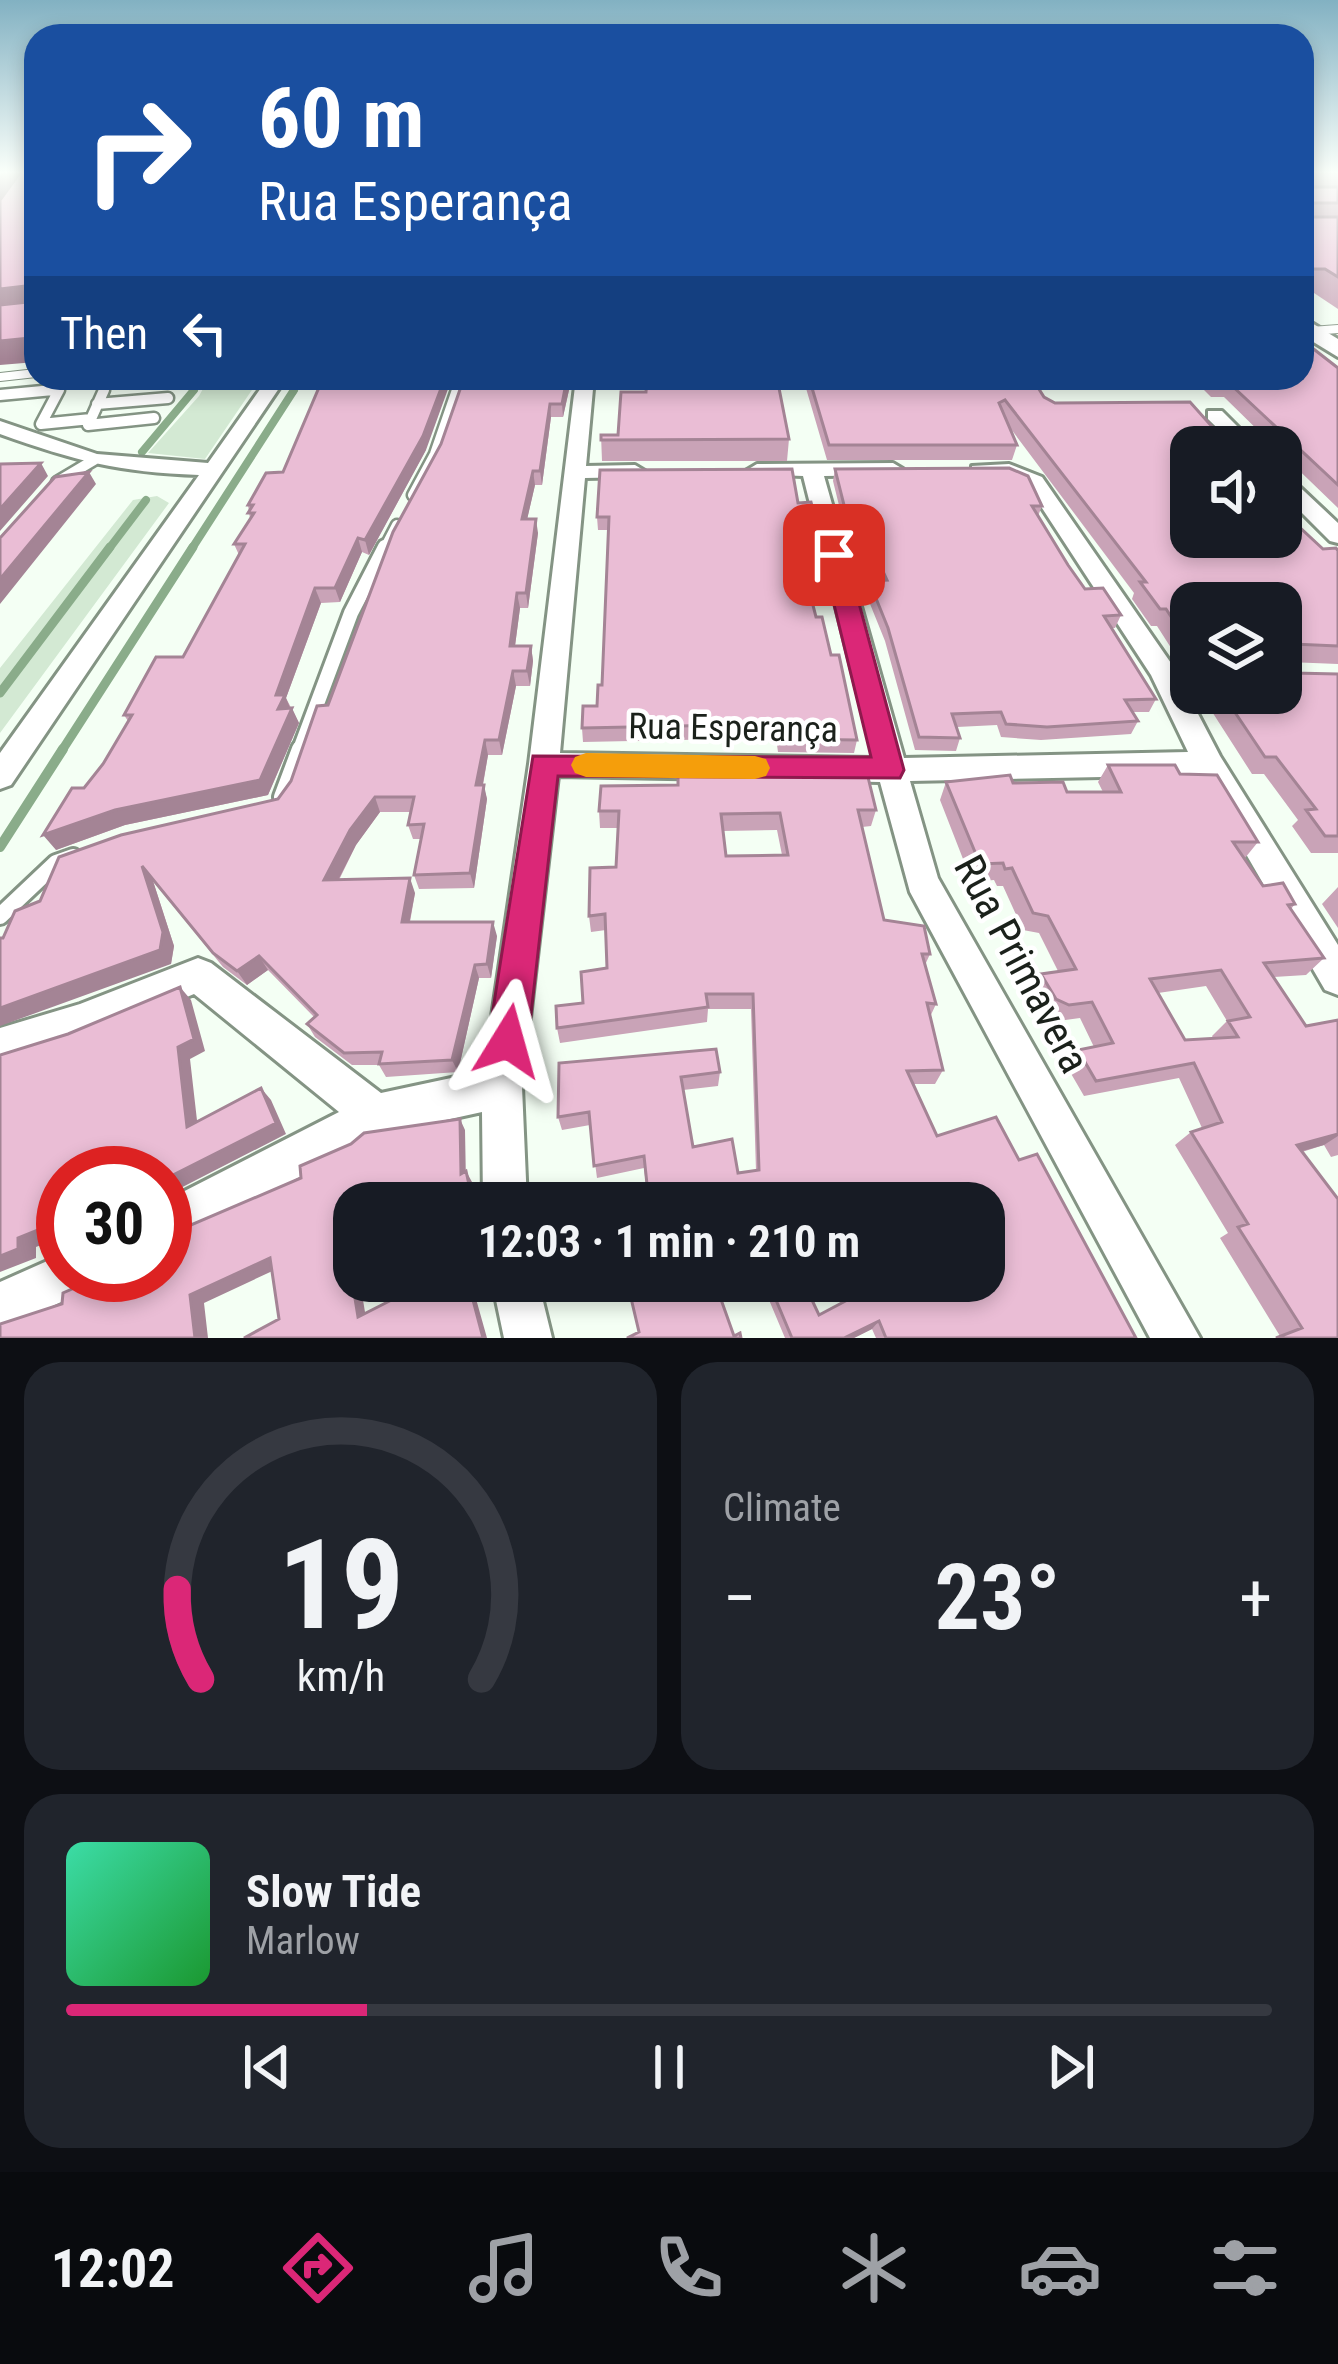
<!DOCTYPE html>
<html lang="en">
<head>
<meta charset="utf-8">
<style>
  :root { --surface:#171b24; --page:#20242c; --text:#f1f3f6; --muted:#9ea1a6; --line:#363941; --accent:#db2777 }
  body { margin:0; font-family:"Roboto Condensed",sans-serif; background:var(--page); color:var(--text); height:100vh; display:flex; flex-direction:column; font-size:45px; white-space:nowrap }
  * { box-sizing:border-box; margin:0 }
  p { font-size:39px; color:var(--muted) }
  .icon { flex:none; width:66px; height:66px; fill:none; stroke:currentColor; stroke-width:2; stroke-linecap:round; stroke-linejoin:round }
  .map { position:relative; height:1338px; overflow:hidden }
  .sheet { display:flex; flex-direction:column; gap:24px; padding:24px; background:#0d0f14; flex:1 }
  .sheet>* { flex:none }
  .guide { position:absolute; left:24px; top:24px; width:1290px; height:366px; border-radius:36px; box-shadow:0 6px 18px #0003; background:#1a4fa0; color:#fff; overflow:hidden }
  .buttons { position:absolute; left:1170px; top:426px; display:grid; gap:24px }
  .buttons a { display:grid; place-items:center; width:132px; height:132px; border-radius:24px; background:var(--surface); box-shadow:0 6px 18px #0003; font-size:60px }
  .speed { position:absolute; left:36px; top:1146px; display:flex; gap:24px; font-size:60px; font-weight:700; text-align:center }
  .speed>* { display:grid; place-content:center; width:156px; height:156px; border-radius:50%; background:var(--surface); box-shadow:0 6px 18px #0003; line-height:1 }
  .speed .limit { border:18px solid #d22; background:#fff; color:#111 }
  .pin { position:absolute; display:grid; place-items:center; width:102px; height:102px; color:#fff; margin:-51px; border-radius:24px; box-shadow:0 6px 18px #0006 }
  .me { position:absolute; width:132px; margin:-66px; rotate:8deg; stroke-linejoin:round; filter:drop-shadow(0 0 9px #0008) }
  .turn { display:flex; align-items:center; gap:42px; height:252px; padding:0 36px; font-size:54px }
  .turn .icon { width:156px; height:156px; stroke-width:2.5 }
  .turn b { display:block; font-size:84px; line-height:102px }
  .then { display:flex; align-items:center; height:114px; padding:0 36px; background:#0003; gap:24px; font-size:45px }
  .big { font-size:90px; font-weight:700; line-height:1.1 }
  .sheet .widget { flex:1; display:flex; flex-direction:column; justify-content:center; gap:18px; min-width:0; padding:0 42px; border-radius:36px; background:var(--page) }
  .sheet .dial { align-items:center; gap:0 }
  .dial svg { height:312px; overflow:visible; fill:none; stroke:var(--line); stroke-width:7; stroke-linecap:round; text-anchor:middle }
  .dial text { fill:var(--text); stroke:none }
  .song { display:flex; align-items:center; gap:36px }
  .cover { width:144px; height:144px; border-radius:18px; background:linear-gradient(135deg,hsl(160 70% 55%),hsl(130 70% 35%)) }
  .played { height:12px; border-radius:6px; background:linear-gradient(90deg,var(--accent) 25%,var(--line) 25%) }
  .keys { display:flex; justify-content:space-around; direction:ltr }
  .heat { display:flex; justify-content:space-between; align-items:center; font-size:66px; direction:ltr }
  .sheet .tiles { flex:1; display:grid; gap:24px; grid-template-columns:1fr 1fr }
  .widget:last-child { grid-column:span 2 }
  .trip { position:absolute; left:333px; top:1182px; width:672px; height:120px; border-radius:36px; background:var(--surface); box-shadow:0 6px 18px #0003; font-weight:700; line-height:120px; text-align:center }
  .tabs { display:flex; height:192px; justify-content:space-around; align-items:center; background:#090b0e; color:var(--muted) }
  .tabs .icon { width:84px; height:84px }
  .tabs .active { color:var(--accent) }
  .tabs b { font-size:54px; color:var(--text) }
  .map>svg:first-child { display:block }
  .green { fill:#d3e9d3 }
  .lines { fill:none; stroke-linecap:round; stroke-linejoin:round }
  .stream-far3 { stroke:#8aac8a; stroke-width:6 }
  .stream-far2 { stroke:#8aac8a; stroke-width:8 }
  .stream-far1 { stroke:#8aac8a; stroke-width:9 }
  .stream { stroke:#8aac8a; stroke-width:10 }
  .lane-far3-casing { stroke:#849484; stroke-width:10 }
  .lane-far2-casing { stroke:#849484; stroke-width:15 }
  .lane-far1-casing { stroke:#849484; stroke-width:20 }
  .lane-casing { stroke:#849484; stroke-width:22 }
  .street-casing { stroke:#849484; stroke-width:6 }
  .secondary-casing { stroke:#849484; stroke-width:6 }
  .lane-far3 { stroke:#fff; stroke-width:8 }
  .lane-far2 { stroke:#fff; stroke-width:10 }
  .lane-far1 { stroke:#fff; stroke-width:14 }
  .lane { stroke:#fff; stroke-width:16 }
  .street { fill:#fff; fill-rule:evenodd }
  .secondary { fill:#fff; fill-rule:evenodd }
  .wall { fill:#c9a3b7; fill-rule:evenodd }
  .shaded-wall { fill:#a48495 }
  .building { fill:#eabdd5; stroke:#a48495; stroke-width:3; fill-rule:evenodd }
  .route { fill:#db2777; stroke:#8e194d; stroke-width:3 }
  .slow { fill:#f59e0b }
  .labels { text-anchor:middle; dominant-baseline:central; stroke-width:9; stroke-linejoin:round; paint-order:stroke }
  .street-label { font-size:36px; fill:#1b211b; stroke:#fff }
  .near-street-label { font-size:42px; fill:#1b211b; stroke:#fff }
</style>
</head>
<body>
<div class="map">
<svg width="1338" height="1338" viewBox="0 0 1338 1338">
  <rect width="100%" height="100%" fill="#f4fff4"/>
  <path class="green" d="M209,378H260L205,459L148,453L199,396Z
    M157,496L169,503L0,733V668L133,500Z"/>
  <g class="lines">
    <path class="stream-far3" d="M192,393L204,378
      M293,393L302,378"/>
    <path class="stream-far2" d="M142,452L194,390
      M108,550L146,500
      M191,550L294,390"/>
    <path class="stream-far1" d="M0,693L110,547
      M61,752L193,547"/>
    <path class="stream" d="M0,847L63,749"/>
    <defs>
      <path id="lane-far3" d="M1311,331L1338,329
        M0,377L36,373
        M23,393L59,389
        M57,393L65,378
        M103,393L109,378
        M456,393L461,378"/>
      <path id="lane-far2" d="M59,390L41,424L91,419L104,390
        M0,395L53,390
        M97,404L168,398
        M91,419L88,425L154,418
        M57,482L94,460
        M413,495L435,454L457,390
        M384,550L397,525"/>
      <path id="lane-far1" d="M299,752L351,613L385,547"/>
      <path id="lane" d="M282,797L300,749
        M0,916L56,863L73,857"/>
      <path id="street" d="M268,378H286L11,785L0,789V753L199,475C117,472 76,461 0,434V421L97,454L208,463Z
        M576,378H594L586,466L635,465L645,471L635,477L585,478L560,753L874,758L803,476L750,474L747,470L757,464L893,463L903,469L893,475L824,476L904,758L1188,752L1151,675L1027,485L1006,476L972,474V466L1009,464L1042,477L1173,666L1220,756L1338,945V995L1325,990L1200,775L910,781L938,878L1200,1338H1150L910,892L880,782L558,776L522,1087L527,1203H483L482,1112L382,1134L165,1247V1201L339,1112L194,994L80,1042L0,1068V1028L80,1004L198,958L211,963L381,1093L484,1071L529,764Z
        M1208,411H1222L1258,447H1237L1208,419Z
        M1281,474L1288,476L1338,523V543L1330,541L1281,492Z
        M63,1254V1275H92L85,1291L0,1330V1282Z
        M492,1281H538L552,1338H504Z"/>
      <path id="secondary" d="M1302,317L1338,339V357L1302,335Z"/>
    </defs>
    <use href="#lane-far3" class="lane-far3-casing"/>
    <use href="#lane-far2" class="lane-far2-casing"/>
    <use href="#lane-far1" class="lane-far1-casing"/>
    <use href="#lane" class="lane-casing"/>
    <use href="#street" class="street-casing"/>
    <use href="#secondary" class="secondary-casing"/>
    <use href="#lane-far3" class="lane-far3"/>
    <use href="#lane-far2" class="lane-far2"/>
    <use href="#lane-far1" class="lane-far1"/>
    <use href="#lane" class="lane"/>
    <use href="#street" class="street"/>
    <use href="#secondary" class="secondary"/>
  </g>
  <path class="wall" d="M1302,171H1338V309L1314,293H1302Z
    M1338,368V508L1281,453V447H1275L1224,397H1211L1192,378H1302Z
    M803,378H1032L1044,397L1055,403L1215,430L1212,436L1191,447L1323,549L1338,551V664L1288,662V669L1293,673L1338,674V853H1311L1292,826L1298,820L1264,774H1252L1200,693H1281L1191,603V679L1157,626H1151L1132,599L1134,593L1008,425L1017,445L1012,460H827Z
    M571,381L563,417H551L542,485H535L527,519L538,533L528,608H520L515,646H531L533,661L530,686H516L502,755H488L483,785L487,799L474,888L419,889L414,875L421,839H413L408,825L411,812H380L356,845L339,880L415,893L410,922L497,936L491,978H479L458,1072L386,1077L379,1065H352L315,1037L307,1024L314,1017L268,970L247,985L223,967L153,881L174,946L171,964L0,938L278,799L291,781L328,705L393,532Z
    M601,435L789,439L787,461H602Z
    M426,450L369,555L362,552L340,602L321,603L286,698L299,723L268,795L125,825L56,850L84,788L103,764L128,721L124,715L183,657L239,555L234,544L250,519L248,505L283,472Z
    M835,469L1042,506L1038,516L1068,565L1085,589L1121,615L1115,628H1112L1156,699L1149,712H1133L1138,721L1131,734L1041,740L1001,737L997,725L957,727L960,738L956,751L915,750L885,641L866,594L869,581H879L865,549L850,550L833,481Z
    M798,503L819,535L817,548L801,549L816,617L831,655L857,740L854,753L778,752L776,738L583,742L582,728L597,706L602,685L609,530H598L597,517Z
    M1108,765L1180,774L1258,842L1245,858L1263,886L1295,904L1291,909L1324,958L1306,975L1274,977L1306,1026L1338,1020V1155L1331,1157L1324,1145L1302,1152L1338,1338L1280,1336L1220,1238L1228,1233L1175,1145L1191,1132L1202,1128L1179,1078L1084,1096L1066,1065L1078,1050L1094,1047L1080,1018L1058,1021L1046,1015L1031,990L1041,974L1058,971L1039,933L1023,930L1003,886H997L994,880L972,882L940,800L946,782L1013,783L1067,792H1103L1098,782ZM1206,986L1227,1021L1212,1036L1213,1038L1185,1040L1158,993Z
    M876,810L871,826L862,827L884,920L930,954L925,965L936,1004L930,1017L943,1070L935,1084H913L937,1136L1019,1160L1136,1338H876L872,1329L854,1338H785L764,1288L766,1281H803L819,1315L860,1293L856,1281H984V1203H648L644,1168L597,1178L590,1125L562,1130L558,1117L559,1063L720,1072L718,1086L683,1090L693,1147L738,1173L756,1171L751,1009H708L707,1022L560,1043L557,1028L583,1003L607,968L606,930L591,932L589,916L616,867L618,828H600L599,811ZM777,830L782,855L726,856L723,831Z
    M1338,887V928L1322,904Z"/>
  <path class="shaded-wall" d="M3,171H23L0,206V175Z
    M25,286L36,308L0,321V289Z
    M36,329V362L0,365V341Z
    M127,378H184L183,381L131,387Z
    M445,378H452L426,450L369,555L365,540Z
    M567,378H570L571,381L563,417L562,404Z
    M550,404L551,417L542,485L540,471Z
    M41,463L48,476L0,531V509Z
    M533,471L535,485L524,533L522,519Z
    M89,472L96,484L0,604V579Z
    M536,519L538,533L528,608L526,593Z
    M358,538L362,552L340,602L335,588Z
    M315,588L321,603L286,698L291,710L278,709L276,695Z
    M517,593L520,608L513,661L510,646Z
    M531,646L533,661L530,686L527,671Z
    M513,671L516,686L502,755L499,740Z
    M292,708L299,723L268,795L125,825L56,850L43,835Z
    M485,740L488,755L480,800L476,785Z
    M484,785L487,799L474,888L470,873Z
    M375,797L380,812L356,845L331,894L324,880L350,830Z
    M142,866L153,881L174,946L171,964L0,1026V1008Z
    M410,878L415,893L407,935L402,922Z
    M493,922L497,936L491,978L487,964Z
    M259,956L268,970L247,985L237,971Z
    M475,965L479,978L458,1072L452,1060Z
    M180,987L191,1000L205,1051L190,1059L199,1138L187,1127L178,1047Z
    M261,1088L271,1100L286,1134L165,1196V1179Z
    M460,1119L465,1130L466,1184L461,1174Z
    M1338,1134V1136L1324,1145L1278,1158L1297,1145Z
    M466,1171L472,1182L477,1203H472Z
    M63,1220V1236L36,1247V1258L0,1272V1256L18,1238Z
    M354,1221V1234L351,1236L352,1244L348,1247L355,1288L362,1294L367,1324L358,1317L347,1289L339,1238L342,1226Z
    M270,1258L281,1267L204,1303L208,1338H195L190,1295Z
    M468,1281H471L487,1338H483Z
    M879,1321L872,1329L854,1338H844Z"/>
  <path class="building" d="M21,171H36V329L30,338L0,341V305L27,302L33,294L25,286L0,289V200Z
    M1302,171H1338V173H1311L1304,179L1309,187H1338V203H1309L1305,211L1311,217H1338V277L1325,269H1310L1302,264Z
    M1302,340L1338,368V485L1230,384H1217L1211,378H1302Z
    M323,378H445L423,436L365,540L358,538L335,588H315L276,695H285L278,709L292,708L260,780L115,810L43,835L72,788H84L103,764L132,715H124L156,657H183L245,544H234L254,513H248L253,505H248L266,473L283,472Z
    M464,378H567L562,404H550L540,471H533L522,519H536L526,593H517L510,646H531L527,671H513L499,740H485L476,785H484L470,873L414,875L424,824L408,825L414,797H375L350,830L324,880L410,878L402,922H493L487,964L475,965L452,1060L379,1064L382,1052L344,1053L307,1024L317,1015L259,956L237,971L213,953L142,866L163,932L160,950L0,1008V938H3L15,911L40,901L59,857L121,835L278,799L291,781L317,706L328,705L393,532L441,444Z
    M647,378H777L789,439L601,440V435H618L621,392H646Z
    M809,378H1032L1044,397L1055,403L1190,402L1215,430H1206L1223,447H1191V537H1281V510L1323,549L1336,548L1338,551V646L1293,644L1288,649V669L1293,673L1338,674V836H1325L1306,810L1316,809L1276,757H1265L1222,693H1281V603H1191V647L1166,609H1160L1140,582H1146L1005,400L999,403L1017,445H829Z
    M41,463L0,509V464Z
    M1009,468L1028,476L1042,506H1032L1068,565L1085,589L1103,588L1121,615L1104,616L1156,699L1125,700L1138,721L1047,727L1006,724L1001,712L952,714L960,738L919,737L888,628L869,581L887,580L867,536L852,537L835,469Z
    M792,469L798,503L811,502L819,535L799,536L809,590L816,617H822L831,655H839L857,740L780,739L778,724L582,728L583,706H597L598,685H602L609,517H597L600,470Z
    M89,472L0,579V538L55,477Z
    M1108,765H1175L1180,774L1217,775L1258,842H1233L1263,886L1283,883L1295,904L1288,905L1324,958L1264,963L1306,1026L1338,1020V1134L1297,1145L1338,1199V1338H1276L1302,1328L1238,1227L1248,1224L1191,1132L1222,1122L1194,1063L1096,1081L1078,1050L1113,1043L1092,1002L1069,1005L1056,999L1041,974L1076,969L1048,916L1033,913L1012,868L1005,869L1003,863L980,864L946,782L1010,775L1013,783L1063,782L1067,792H1121ZM1221,970L1250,1017L1228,1021L1238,1037L1185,1040L1150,979Z
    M866,769L876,810H858L884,920L924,926L930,954H922L936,1004L927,1003L943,1070L907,1071L937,1136L996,1117L1019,1160L1037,1154L1136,1338H886L879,1321L844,1338H792L768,1281H803L819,1315L868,1289L865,1281H984V1203H649L644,1156L594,1166L589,1112L558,1117L559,1063L716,1049L720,1072L681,1077L693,1147L732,1139L738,1173L759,1170L753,994H706L708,1007L557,1028L556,1006L583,1003L581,972L607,968L605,914L589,916L590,868L616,867L619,811H599L601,786L678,785V776L731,775V770ZM780,813L788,855L726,856L721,814Z
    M180,987L194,1039L178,1047L187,1127L261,1088L276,1123L165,1179V1173H63V1220L18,1238V1249L0,1256V1055L68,1034Z
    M460,1119L461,1174L466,1171L473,1203H403V1199L394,1203H354V1221L342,1226L343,1235L339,1238L347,1289L353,1286L358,1317L419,1286L418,1281H468L483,1338H244L279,1319L270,1258L190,1295L195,1338H0V1324L62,1304L63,1293L104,1275H165V1236L301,1178L300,1166L351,1144L364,1133Z
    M627,1281H725L727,1288L718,1291L734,1336L740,1333L741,1338H627L639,1332Z"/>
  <linearGradient id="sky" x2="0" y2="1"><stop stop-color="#82b1c2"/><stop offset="0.48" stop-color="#fafffa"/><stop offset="1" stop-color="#fafffa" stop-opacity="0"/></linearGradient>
  <rect width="1338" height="359" fill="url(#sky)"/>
  <path class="route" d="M834,548L846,555L904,770L900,778L558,776L528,1041L522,1055L508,1061L494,1055L488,1041L533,756L871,757L822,555Z"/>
  <path class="slow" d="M586,753L755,756L766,759L770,768L766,776L755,779L586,777L575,773L571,765L575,757Z"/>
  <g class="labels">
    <g class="street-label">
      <text transform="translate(733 728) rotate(1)">Rua Esperança</text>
    </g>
    <g class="near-street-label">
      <text transform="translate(1022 964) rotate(62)">Rua Primavera</text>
    </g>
  </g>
</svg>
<div class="buttons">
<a><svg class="icon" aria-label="sound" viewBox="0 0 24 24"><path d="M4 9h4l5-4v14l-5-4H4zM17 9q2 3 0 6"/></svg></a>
<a><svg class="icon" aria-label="layers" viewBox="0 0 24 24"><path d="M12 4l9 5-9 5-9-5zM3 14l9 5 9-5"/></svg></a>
</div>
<div class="speed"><div class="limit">30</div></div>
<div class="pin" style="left:834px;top:555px;background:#d93025"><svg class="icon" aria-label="arrive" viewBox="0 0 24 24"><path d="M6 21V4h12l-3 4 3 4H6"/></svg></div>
<svg class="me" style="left:508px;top:1041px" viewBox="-20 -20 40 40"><path d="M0-17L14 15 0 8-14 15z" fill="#db2777" stroke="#fff" stroke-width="4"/></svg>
<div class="trip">12:03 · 1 min · 210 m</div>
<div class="guide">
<div class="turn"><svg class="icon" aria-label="right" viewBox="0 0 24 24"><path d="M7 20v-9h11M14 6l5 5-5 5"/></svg><div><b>60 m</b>Rua Esperança</div></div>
<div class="then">Then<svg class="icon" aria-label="left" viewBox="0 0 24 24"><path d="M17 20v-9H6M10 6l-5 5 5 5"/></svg></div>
</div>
</div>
<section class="sheet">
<div class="tiles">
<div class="widget dial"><svg viewBox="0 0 100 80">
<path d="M14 69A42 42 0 1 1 86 69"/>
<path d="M14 69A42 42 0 0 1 8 46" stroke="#db2777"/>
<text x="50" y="56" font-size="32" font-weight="700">19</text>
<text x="50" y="72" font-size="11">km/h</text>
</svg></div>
<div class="widget"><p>Climate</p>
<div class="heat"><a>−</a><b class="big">23°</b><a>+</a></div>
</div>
<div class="widget">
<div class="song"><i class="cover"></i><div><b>Slow Tide</b><p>Marlow</p></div></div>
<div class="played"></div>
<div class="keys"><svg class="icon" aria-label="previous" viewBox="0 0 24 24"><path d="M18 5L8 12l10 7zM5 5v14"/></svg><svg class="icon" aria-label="pause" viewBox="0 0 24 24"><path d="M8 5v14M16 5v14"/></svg><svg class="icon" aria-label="next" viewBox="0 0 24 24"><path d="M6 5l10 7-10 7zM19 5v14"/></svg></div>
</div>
</div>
</section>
<nav class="tabs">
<b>12:02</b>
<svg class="icon active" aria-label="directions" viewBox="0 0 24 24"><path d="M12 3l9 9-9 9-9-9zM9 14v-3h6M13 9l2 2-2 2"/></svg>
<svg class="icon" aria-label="music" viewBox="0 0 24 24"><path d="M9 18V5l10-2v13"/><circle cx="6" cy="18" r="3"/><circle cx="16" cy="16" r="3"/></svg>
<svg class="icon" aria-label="phone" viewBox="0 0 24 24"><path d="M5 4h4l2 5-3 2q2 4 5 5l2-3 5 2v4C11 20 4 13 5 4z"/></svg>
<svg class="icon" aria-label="climate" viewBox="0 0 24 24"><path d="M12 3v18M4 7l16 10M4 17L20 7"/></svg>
<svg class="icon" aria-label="car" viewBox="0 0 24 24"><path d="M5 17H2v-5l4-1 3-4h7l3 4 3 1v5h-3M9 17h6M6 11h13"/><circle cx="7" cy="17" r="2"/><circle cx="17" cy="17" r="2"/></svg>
<svg class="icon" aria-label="filters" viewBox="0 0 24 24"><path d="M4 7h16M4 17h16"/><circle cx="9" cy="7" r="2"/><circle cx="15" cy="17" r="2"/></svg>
</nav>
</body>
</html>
